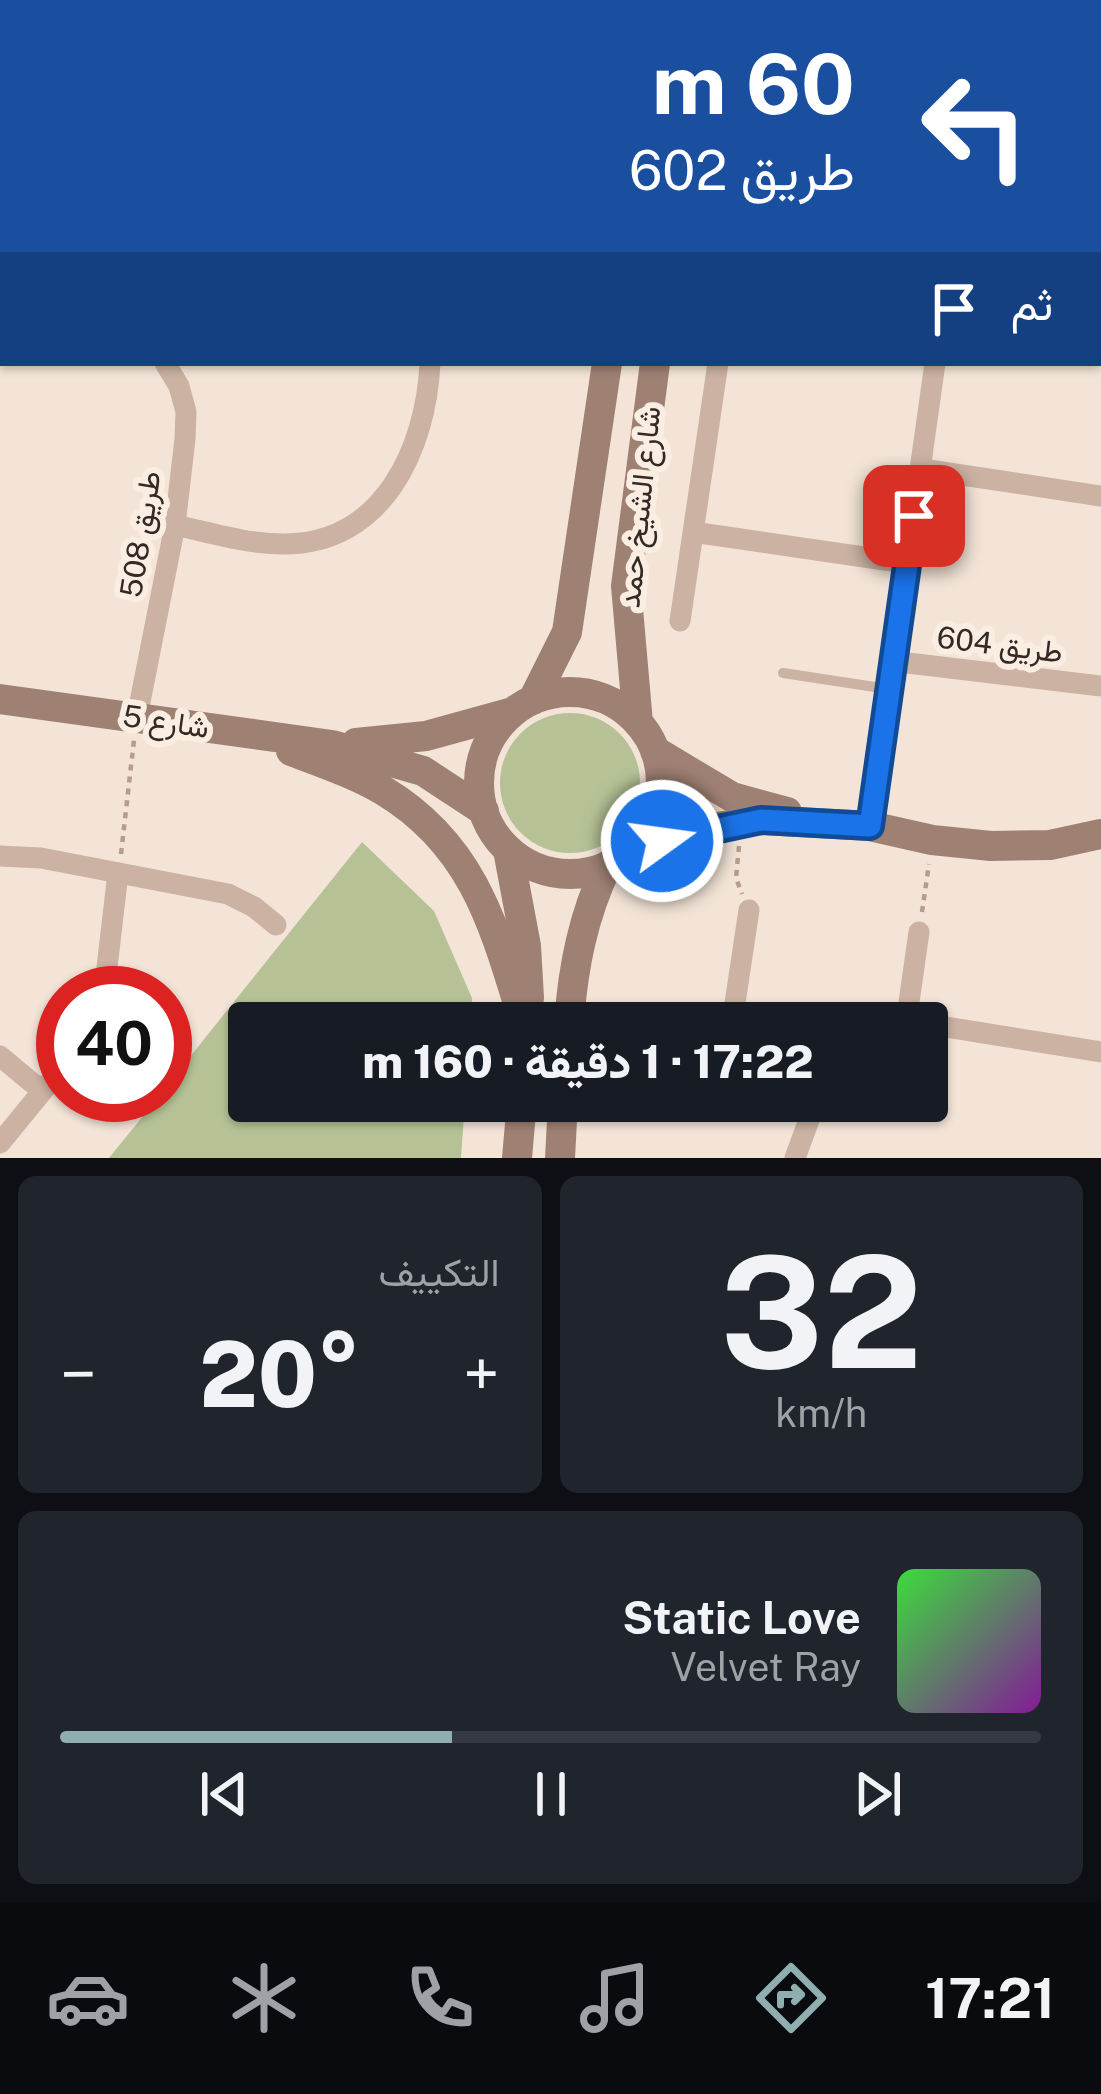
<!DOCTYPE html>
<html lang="ar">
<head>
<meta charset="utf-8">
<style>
  :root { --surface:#171b24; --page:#20242c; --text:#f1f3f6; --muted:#9ea1a6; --line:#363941; --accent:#8faeaf }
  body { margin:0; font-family:"Public Sans",Vazirmatn,sans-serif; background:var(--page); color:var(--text); direction:rtl; height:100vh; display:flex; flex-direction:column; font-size:45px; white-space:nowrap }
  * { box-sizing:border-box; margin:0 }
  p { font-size:39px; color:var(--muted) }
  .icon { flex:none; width:66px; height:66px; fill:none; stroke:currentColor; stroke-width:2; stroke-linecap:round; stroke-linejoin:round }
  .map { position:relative; height:1158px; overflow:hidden; direction:ltr }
  .details { display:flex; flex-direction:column; gap:18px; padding:18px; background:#0d0f14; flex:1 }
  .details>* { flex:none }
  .hud { position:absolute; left:0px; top:0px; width:1101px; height:366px; box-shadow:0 3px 9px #0004; direction:rtl; background:#1a4fa0; color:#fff; overflow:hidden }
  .speed { position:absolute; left:36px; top:966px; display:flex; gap:24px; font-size:60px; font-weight:700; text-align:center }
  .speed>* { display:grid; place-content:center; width:156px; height:156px; border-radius:50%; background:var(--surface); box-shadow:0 3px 9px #0004; line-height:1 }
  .speed .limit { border:18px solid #d22; background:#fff; color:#111 }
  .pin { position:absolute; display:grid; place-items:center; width:102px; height:102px; color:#fff; margin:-51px; border-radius:24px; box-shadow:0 6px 18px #0006 }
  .me { position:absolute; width:132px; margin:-66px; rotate:76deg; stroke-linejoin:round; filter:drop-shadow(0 0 9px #0008) }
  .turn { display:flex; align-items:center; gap:42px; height:252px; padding:0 48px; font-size:54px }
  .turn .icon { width:156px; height:156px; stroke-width:2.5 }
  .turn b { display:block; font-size:84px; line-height:102px }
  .then { display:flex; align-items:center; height:114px; padding:0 48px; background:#0003; gap:24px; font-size:45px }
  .big { font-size:90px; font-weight:800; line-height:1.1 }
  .details .tile { flex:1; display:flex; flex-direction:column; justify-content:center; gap:18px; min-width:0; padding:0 42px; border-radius:18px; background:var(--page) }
  .details .dial { align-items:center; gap:0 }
  .dial b { font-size:156px; line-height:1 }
  .song { display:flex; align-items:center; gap:36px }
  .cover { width:144px; height:144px; border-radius:18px; background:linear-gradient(135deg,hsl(120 70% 55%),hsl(290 70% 35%)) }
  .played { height:12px; border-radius:6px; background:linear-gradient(90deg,var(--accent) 40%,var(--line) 40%) }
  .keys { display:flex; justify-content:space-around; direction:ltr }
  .heat { display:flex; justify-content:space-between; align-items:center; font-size:66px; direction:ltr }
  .details .tiles { flex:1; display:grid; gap:18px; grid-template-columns:1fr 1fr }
  .tile:last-child { grid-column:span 2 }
  .trip { position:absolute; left:228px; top:1002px; width:720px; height:120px; border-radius:12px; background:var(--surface); box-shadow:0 3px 9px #0004; font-weight:800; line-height:120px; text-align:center; direction:rtl }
  .tabs { display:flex; height:192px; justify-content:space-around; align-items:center; background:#090b0e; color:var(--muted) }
  .tabs .icon { width:84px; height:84px }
  .tabs .selected { color:var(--accent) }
  .tabs b { font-size:54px; color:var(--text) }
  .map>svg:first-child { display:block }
  .green { fill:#b6c296 }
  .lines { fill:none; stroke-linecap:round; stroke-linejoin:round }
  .path { stroke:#b79c8d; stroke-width:4.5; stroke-dasharray:6 6; stroke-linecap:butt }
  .lane { stroke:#cbb2a2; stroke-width:10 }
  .street { stroke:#cbb2a2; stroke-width:21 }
  .secondary { stroke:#9f8174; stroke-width:30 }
  .route-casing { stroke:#114b97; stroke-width:30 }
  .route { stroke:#1a73e8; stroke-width:21 }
  .labels { text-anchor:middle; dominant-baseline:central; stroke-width:12; stroke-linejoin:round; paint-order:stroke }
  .street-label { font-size:30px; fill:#352925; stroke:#faeee3 }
</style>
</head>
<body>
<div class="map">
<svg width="1101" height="1158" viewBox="0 0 1101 1158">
  <rect width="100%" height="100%" fill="#f3e4d7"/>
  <path class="green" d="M500 783a70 70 0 1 1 140 0a70 70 0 1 1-140 0Z
    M362,842L434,911L472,998L471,1023H249V1101H465L461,1158H109L160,1095H165V1088Z"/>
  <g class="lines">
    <path class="path" d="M739,846L736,878L742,894
      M121,854L134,740
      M922,912L929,864
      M593,1018L644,1023"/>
    <path class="lane" d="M783,673L888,689"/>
    <path class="street" d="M589,0L590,3
      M59,3L60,0
      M249,3L250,0
      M967,3L968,0
      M0,14H3
      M1098,108H1101
      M0,209L3,205
      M0,234L3,236
      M922,469L1101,496
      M175,525C211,533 247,544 284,544C383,544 426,449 430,363
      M693,532L905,563
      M680,621L718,363
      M891,661L1101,686
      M137,717L175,525L185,439L186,412L179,386L165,363
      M870,826L935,363
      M0,856L41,858L228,894L254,907L276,925
      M104,993L118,873
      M732,1023L749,910
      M906,1023L919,932
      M927,1024L1101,1052
      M0,1056L42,1091
      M0,1143L63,1066
      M795,1158L816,1101"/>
    <path class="secondary" d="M644,0V3
      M715,3L716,0
      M479 783a91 91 0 1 1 182 0a91 91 0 1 1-182 0Z
      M0,699L332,745L423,771L484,811
      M533,700L567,632L607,363
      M638,723L626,586L655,363
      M356,743L426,736L513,712
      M291,751C322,763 355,774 384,791C475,846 495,929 524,1023
      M655,751L732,797L787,812
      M633,848L717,827L761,820L870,826L932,840L991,846L1050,845L1101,834
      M508,850L526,946L529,998
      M569,1023C573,967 583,916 607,866
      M517,1158L522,1101
      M560,1158L563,1101"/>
  </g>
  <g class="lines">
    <defs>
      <path id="route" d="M662,841L761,820L870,826L914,516"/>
    </defs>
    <use href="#route" class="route-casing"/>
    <use href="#route" class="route"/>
  </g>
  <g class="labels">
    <g class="street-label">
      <text transform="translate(639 507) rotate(-84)">شارع الشيخ حمد</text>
      <text transform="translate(140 534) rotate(-81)">طريق 508</text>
      <text transform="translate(1000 644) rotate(7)">طريق 604</text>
      <text transform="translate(166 721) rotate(8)">شارع 5</text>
    </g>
  </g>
</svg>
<div class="speed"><div class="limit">40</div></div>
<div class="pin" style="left:914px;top:516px;background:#d93025"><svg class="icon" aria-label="arrive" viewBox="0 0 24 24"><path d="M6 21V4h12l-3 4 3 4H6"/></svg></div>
<svg class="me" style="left:662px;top:841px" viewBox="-20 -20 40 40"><circle r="17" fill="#1a73e8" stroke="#fff" stroke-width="3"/><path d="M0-11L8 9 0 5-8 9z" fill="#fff"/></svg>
<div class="trip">17:22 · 1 دقيقة · 160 m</div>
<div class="hud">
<div class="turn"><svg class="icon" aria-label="left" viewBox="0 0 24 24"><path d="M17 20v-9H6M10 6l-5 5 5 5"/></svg><div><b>60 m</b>طريق 602</div></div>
<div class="then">ثم<svg class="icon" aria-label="arrive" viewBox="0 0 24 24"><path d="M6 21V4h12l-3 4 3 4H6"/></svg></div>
</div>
</div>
<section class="details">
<div class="tiles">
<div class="tile dial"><b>32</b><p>km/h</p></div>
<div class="tile"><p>التكييف</p>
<div class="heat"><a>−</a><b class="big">20°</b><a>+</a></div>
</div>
<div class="tile">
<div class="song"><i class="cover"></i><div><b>Static Love</b><p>Velvet Ray</p></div></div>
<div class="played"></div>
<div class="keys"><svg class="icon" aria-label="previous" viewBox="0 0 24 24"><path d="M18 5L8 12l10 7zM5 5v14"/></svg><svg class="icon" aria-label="pause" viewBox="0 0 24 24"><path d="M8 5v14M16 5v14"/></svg><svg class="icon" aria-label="next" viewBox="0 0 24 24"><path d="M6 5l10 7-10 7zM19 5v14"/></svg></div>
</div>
</div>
</section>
<nav class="tabs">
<b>17:21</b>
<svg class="icon selected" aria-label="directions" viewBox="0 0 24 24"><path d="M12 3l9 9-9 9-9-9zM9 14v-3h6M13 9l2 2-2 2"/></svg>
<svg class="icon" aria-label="music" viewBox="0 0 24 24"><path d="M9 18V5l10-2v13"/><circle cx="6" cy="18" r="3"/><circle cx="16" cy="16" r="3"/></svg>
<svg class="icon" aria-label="phone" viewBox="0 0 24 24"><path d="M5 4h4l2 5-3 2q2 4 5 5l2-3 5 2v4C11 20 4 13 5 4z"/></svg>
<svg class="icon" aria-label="climate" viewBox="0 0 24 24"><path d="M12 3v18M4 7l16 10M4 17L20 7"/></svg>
<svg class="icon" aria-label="car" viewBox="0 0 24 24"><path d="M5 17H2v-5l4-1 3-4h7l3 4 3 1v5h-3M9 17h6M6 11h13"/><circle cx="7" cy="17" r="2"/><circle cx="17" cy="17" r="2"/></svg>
</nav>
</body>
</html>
